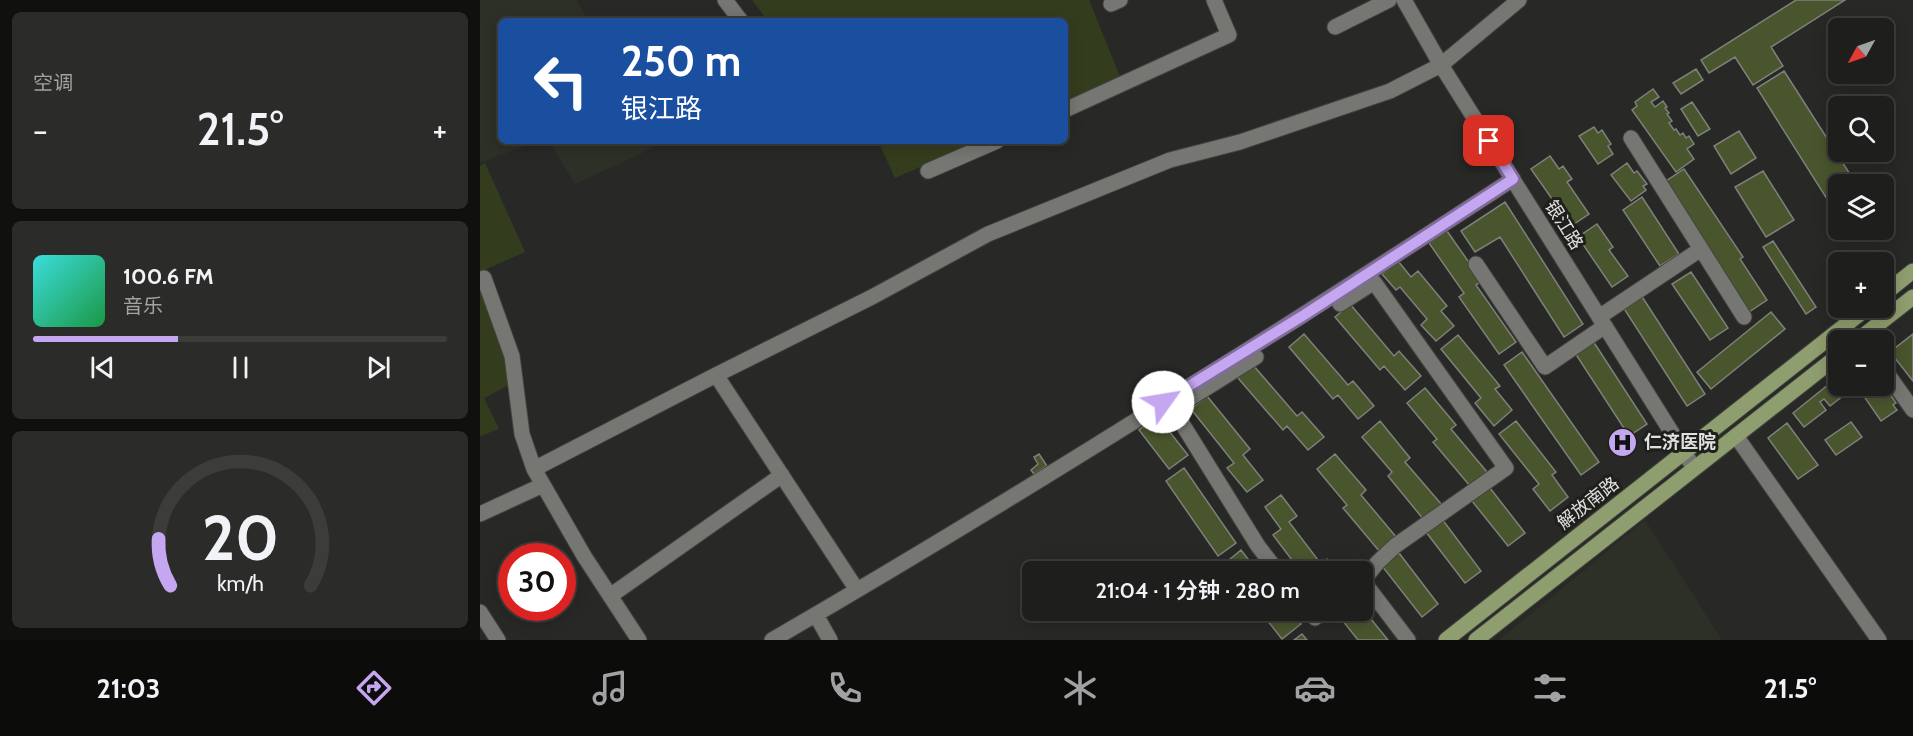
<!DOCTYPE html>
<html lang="zh">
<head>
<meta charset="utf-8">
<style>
  :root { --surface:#1e1f1c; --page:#2b2c29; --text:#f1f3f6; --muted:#a1a2a3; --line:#3c3d3b; --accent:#c5a6f0 }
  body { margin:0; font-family:Cabin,"Noto Sans SC",sans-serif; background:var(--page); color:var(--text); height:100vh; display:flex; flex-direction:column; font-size:22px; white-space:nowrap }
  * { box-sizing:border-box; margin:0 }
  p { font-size:20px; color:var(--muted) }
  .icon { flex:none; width:33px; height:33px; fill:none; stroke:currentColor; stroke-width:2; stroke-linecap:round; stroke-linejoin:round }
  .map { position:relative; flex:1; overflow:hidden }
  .panel { display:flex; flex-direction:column; gap:12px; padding:12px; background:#10110f; width:480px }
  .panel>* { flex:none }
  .guide { position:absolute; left:18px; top:18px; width:570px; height:126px; border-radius:9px; box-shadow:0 3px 15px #0003,0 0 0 2px var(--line); background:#1a4fa0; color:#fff; overflow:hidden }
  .needle { width:39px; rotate:230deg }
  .buttons { position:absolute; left:1348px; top:18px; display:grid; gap:12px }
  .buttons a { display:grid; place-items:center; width:66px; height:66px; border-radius:9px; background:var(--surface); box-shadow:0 3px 15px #0003,0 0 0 2px var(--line); font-size:30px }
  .speed { position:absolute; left:18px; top:543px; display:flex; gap:12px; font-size:30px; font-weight:700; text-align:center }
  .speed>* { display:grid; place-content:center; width:78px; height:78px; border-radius:50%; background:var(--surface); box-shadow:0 3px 15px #0003,0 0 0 2px var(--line); line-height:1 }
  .speed .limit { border:9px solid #d22; background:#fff; color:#111 }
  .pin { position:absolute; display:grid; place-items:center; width:51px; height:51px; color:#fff; margin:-26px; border-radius:12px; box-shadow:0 3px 9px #0006 }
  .me { position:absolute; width:66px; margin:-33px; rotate:58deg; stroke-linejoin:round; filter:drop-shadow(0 0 4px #0008) }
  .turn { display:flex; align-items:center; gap:21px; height:126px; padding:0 24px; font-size:27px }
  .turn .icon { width:78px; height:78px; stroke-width:2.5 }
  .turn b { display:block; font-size:42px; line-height:51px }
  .big { font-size:45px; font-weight:600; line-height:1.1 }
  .panel .tile { flex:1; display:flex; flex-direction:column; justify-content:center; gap:9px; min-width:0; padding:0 21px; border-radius:9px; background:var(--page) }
  .panel .dial { align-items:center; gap:0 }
  .dial svg { height:156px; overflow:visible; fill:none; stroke:var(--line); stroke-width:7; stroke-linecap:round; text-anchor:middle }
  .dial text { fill:var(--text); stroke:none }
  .song { display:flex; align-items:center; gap:18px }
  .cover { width:72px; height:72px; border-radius:9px; background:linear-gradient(135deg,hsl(180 70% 55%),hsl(140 70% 35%)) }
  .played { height:6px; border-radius:3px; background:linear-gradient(90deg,var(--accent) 35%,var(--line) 35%) }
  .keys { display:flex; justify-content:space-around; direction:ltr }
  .heat { display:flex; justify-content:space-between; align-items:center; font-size:33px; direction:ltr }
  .trip { position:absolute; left:542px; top:561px; width:351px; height:60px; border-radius:9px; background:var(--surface); box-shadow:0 3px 15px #0003,0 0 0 2px var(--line); font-weight:600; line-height:60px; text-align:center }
  .tabs { display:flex; height:96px; justify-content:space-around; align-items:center; background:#0c0c0b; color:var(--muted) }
  .tabs .icon { width:42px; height:42px }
  .tabs .on { color:var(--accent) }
  .tabs b { font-size:27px; color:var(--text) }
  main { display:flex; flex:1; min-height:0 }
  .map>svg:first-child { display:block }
  .built { fill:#2c3026 }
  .green { fill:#333d1d }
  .building { fill:#49552d; stroke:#7f807c; stroke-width:1.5 }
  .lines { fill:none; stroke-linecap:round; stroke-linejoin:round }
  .minor-casing { stroke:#434441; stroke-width:17 }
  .major-casing { stroke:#434441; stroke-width:17 }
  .minor { stroke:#767773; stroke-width:15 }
  .major { stroke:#8f9e6e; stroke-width:15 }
  .route-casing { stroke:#806c9c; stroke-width:15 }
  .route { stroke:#c5a6f0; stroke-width:10 }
  .labels { text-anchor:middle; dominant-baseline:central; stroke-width:6; stroke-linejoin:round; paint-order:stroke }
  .street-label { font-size:18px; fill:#e1e2e0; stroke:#1f201c }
  .poi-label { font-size:18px; font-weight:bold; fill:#e1e2e0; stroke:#1f201c; text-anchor:start }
</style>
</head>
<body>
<main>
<section class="panel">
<div class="tile"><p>空调</p>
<div class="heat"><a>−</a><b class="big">21.5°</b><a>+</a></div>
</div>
<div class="tile">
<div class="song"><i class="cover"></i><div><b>100.6 FM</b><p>音乐</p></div></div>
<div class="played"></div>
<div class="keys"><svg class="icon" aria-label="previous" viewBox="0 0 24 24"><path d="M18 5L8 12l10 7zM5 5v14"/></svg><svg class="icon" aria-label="pause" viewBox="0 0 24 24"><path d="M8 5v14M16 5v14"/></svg><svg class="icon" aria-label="next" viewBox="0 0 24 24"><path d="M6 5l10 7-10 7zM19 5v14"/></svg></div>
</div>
<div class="tile dial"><svg viewBox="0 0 100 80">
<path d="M14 69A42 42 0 1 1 86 69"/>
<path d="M14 69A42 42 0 0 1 8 45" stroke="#c5a6f0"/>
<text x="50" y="56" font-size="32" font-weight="700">20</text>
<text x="50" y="72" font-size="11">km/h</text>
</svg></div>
</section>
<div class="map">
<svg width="1433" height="640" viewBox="0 0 1433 640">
  <rect width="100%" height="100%" fill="#282926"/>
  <path class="built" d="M0,0H97L108,21H21V141H58L0,163Z
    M69,141H169L173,148L95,184Z
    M1165,520L1242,640H1019Z"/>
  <path class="green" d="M272,0H609L641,79L585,103V21H288Z
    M398,141H500L415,178Z
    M5,163L45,252L0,272V166Z
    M0,290L29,366L31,384L4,398L19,429L0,436Z"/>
  <path class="building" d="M1316,0H1365L1291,47L1303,66L1273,85L1255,57L1229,73L1221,60Z
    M1216,69L1223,80L1201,94L1193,83Z
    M1304,71L1375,182L1370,184H1359V192L1347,199L1277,88Z
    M1173,89L1179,97L1171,102L1175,107L1183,101L1187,107L1185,108L1189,113L1187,114L1192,121L1189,123L1194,130L1196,129L1200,135L1203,133L1206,138L1209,136L1214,144L1207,149L1214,159L1196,172L1152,110L1157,106L1155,102Z
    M1212,102L1230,129L1218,136L1201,109Z
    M1114,127L1118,133L1122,130L1131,144L1128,146L1133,154L1118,164L1099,136Z
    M1259,131L1276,158L1251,174L1234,146Z
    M1070,156L1079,169L1083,166L1092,179L1087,182L1109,214L1091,226L1051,169Z
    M1147,163L1154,173L1157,171L1167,184L1163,186L1166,190L1151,201L1131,175Z
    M1204,169L1263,257L1260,259L1287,300L1269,312L1183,183Z
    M1283,171L1314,220L1286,237L1255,187Z
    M1162,197L1199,254L1180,266L1143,210Z
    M1025,202L1103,324L1084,337L1020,237L995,252L981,231Z
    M1117,224L1133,247L1129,250L1148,276L1132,287L1098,237Z
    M967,231L1002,281L996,285L1036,342L1019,354L979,297L984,293L949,243Z
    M1293,241L1336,307L1326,314L1283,247Z
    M918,261L931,277L938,271L967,306L961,311L974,326L956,341L941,325L947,319L920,287L916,290L902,274Z
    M1211,272L1248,328L1230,340L1192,284Z
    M1159,292L1225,394L1207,406L1141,304Z
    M870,304L914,356L919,351L941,376L925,390L904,366L900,370L855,317Z
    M1291,312L1305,329L1231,389L1217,372Z
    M824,334L868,385L873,381L894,406L878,419L858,395L853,399L809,347Z
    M1433,334V381L1410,352Z
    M978,335L1020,386L1015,389L1032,410L1014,426L995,403L1001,398L961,349Z
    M1113,341L1167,424L1149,436L1095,353Z
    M1042,352L1119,462L1101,475L1024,365Z
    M773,365L817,416L822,412L844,437L828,450L807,426L803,430L758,378Z
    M1359,376V386H1369L1372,389L1350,406L1344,399L1340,402L1346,410L1324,427L1313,413Z
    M1397,386L1405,393L1408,391L1416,403L1413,405L1417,410L1401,421L1383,395Z
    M945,388L976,425L971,429L1007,472L990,486L953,442L957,439L927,403Z
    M727,396L770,449L763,455L783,480L767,492L747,468L754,463L711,409Z
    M677,416L708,455L689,469L659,430Z
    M900,421L930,458L925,462L962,505L944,520L908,476L912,472L882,437Z
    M1036,421L1076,472L1072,475L1088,497L1070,511L1053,489L1059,484L1019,434Z
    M1371,422L1382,437L1356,455L1345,440Z
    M1307,423L1338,465L1318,479L1288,438Z
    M559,454L567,466L554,474L551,470L558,464L554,457Z
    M855,454L886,490L881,495L917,538L900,552L863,508L867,505L837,469Z
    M704,468L756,543L738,556L686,481Z
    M1010,488L1045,533L1028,546L992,501Z
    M801,495L817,516L809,522L841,564L847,559L856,572H821L793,535L801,529L785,507Z
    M962,519L1001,571L985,583L946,532Z
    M761,550L778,572H748L743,565Z
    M919,553L958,604L942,617L902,566Z
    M882,608L908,640H878L855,611L882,610Z
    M779,610H809L821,624L802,639Z
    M822,634L827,640H814Z"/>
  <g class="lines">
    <defs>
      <path id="minor" d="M245,0L261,21
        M924,0L961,65L1214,468
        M631,4L640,0
        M855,27L909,0
        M585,110L749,35L734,0
        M1151,138L1264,317
        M448,171L517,141
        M996,264L1065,367L1125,326
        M4,278L32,356L42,434L54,469L104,556L159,640
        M860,304L894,282L1026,468L915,546L897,563L882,582
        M1119,317L1221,249
        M776,357L693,409L778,546L798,572
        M1404,369L1433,410
        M1256,436L1399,640
        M54,469L236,375
        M0,514L63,485
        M883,581L928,640
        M377,590L236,375L392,297L508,234L690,160L760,142L910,91L961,65L1039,0
        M130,596L302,475
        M829,610L835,618L845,610
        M0,612L18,640
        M336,615L350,640
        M292,640C544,494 789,338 1033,179"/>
      <path id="major" d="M1404,294L1433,271
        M1378,340L1433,297
        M966,640L1387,308
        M996,640L1359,355"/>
    </defs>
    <use href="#minor" class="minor-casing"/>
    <use href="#major" class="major-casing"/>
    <use href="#minor" class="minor"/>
    <use href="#major" class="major"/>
  </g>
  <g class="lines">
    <defs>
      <path id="route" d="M683,402L824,315L1033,179L1009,141"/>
    </defs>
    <use href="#route" class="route-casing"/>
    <use href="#route" class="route"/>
  </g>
  <defs>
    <symbol id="hospital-disc" viewBox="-11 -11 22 22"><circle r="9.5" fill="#c5a6f0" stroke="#1f201c"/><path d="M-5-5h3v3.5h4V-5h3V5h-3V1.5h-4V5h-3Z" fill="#111"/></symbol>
  </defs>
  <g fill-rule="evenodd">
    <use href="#hospital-disc" x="1126" y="426" width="33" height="33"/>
  </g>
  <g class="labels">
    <g class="street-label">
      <text transform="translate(1084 225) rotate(58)">银江路</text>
      <text transform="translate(1108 503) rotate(-38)">解放南路</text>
    </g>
    <g class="poi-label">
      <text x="1164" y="442">仁济医院</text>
    </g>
  </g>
</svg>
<div class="buttons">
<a><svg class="needle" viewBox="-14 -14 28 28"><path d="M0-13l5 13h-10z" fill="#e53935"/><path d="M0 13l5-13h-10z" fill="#a1a2a3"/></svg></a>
<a><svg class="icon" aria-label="search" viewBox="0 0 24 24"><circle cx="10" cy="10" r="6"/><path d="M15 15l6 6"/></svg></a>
<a><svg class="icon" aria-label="layers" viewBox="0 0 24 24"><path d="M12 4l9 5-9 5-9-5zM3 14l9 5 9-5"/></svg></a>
<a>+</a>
<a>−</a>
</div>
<div class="speed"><div class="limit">30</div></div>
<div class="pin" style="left:1009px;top:141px;background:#d93025"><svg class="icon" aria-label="arrive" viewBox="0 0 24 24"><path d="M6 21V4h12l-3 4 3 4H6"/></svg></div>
<svg class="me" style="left:683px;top:402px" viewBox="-20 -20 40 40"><circle r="19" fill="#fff"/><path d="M0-13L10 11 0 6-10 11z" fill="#c5a6f0"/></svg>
<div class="trip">21:04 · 1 分钟 · 280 m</div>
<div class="guide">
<div class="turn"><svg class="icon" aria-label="left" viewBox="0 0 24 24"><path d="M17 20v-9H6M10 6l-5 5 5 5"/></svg><div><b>250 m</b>银江路</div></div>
</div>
</div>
</main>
<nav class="tabs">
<b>21:03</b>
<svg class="icon on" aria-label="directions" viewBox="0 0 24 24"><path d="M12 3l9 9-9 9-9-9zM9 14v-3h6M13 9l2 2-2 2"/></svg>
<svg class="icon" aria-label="music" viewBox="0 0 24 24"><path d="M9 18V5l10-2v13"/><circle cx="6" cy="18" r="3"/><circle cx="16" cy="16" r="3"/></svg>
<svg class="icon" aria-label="phone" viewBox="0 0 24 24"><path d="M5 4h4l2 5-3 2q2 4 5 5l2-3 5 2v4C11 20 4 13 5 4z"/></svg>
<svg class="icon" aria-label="climate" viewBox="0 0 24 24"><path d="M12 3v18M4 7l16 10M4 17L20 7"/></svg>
<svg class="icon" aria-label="car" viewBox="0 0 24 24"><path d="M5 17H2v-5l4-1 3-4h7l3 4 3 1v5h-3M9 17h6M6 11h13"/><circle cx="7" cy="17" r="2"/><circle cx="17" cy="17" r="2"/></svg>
<svg class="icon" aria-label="filters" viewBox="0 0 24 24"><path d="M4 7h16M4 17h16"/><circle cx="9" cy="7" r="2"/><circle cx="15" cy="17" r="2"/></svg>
<b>21.5°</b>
</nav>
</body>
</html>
